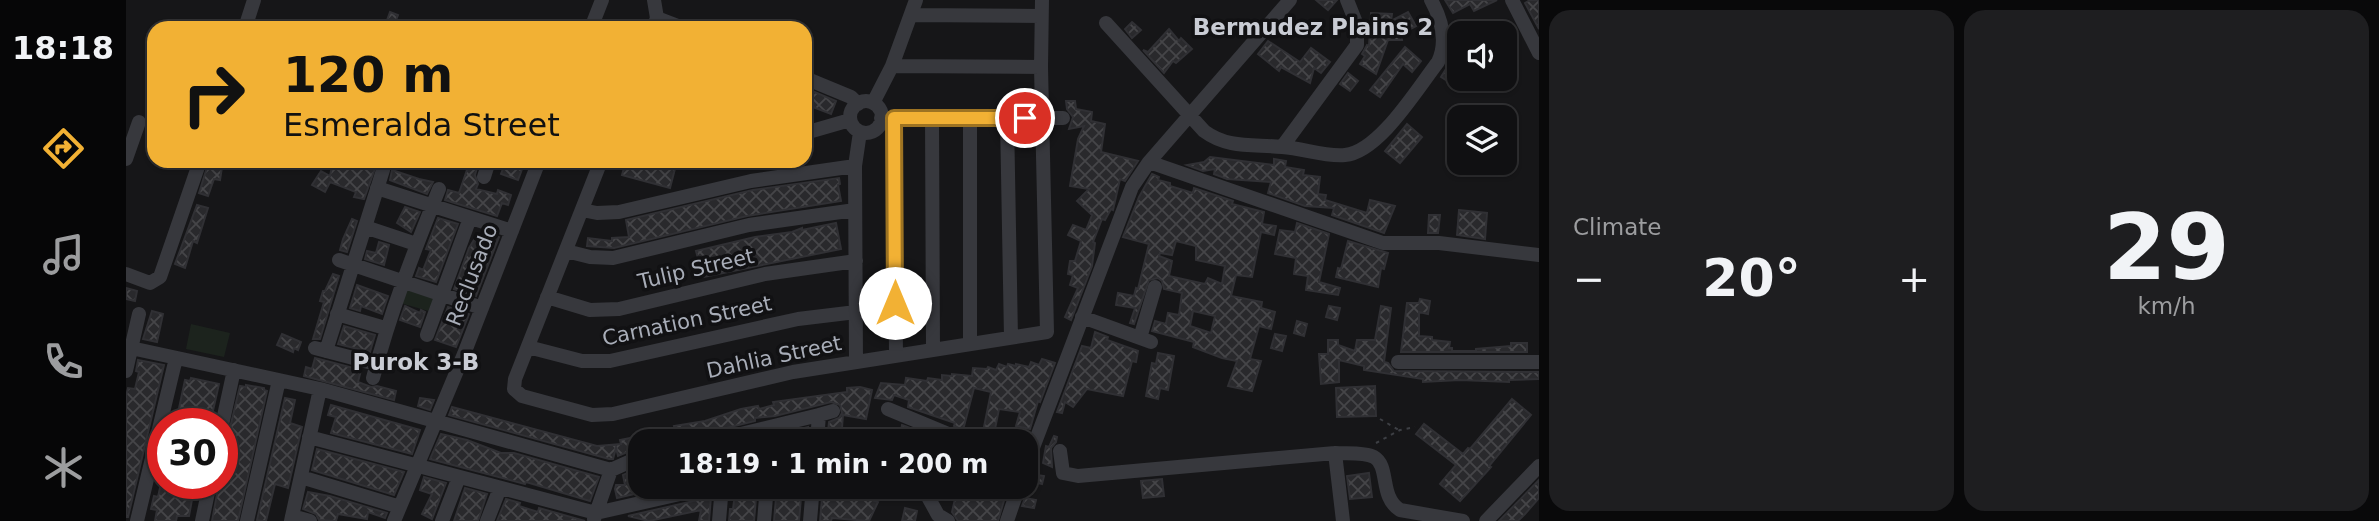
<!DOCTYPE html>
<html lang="en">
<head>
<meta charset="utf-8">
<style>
  :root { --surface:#101012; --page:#1e1e20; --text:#f1f3f6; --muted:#9c9d9f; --line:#303032; --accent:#f2b134 }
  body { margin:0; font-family:"DejaVu Sans",sans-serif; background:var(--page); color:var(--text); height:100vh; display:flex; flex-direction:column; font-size:26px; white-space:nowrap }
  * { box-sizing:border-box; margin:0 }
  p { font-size:23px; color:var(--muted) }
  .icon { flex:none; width:38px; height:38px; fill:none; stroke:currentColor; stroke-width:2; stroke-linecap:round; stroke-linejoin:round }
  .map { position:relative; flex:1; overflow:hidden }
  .drawer { display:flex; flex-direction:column; gap:10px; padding:10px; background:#09090a; width:840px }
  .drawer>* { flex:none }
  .guide { position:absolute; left:21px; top:21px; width:665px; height:147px; border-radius:21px; box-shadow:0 2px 5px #0004,0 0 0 2px var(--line); background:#f2b134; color:#111; overflow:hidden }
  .buttons { position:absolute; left:1321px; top:21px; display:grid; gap:14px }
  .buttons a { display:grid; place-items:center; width:70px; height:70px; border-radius:14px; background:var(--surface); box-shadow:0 2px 5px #0004,0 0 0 2px var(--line); font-size:35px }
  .speed { position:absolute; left:21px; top:408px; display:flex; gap:14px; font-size:35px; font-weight:700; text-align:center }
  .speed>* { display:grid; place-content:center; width:91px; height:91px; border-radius:50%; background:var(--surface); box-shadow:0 2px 5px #0004,0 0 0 2px var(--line); line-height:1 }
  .speed .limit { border:10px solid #d22; background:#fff; color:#111 }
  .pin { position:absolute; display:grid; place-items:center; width:60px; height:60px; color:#fff; margin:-30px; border:4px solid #fff; border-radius:50%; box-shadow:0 2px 7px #0007 }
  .me { position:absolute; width:77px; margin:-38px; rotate:0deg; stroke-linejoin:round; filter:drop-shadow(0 0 5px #0008) }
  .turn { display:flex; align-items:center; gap:24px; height:147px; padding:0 21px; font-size:32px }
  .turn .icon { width:91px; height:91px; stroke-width:2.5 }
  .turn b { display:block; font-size:49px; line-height:60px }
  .big { font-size:52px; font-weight:700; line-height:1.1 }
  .drawer .widget { flex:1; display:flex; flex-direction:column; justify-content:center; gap:10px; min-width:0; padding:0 24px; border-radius:21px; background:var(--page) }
  .drawer .dial { align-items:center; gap:0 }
  .dial b { font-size:91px; line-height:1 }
  .heat { display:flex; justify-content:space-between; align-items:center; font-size:38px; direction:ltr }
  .drawer .tiles { flex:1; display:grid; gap:10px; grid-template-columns:repeat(2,1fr) }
  .trip { position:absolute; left:502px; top:429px; width:410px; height:70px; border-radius:21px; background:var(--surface); box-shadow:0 2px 5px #0004,0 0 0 2px var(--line); font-weight:700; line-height:70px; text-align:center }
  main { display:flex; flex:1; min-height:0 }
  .dock { display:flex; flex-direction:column; width:126px; justify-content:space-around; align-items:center; background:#060607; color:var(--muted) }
  .dock .icon { width:49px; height:49px }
  .dock .selected { color:var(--accent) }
  .dock b { font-size:32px; color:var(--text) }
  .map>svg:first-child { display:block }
  .pitch { fill:#1c231d }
  .building { fill:url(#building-cross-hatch); stroke:#303034; stroke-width:2; fill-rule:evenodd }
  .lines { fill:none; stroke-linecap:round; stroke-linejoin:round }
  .path { stroke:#3d3f44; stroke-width:2; stroke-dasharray:3.5 5; stroke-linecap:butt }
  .minor { stroke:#37383d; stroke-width:14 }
  .route-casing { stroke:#9d7322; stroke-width:18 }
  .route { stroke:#f2b134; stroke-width:12 }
  .labels { text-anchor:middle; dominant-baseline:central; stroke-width:7; stroke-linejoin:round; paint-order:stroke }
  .street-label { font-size:21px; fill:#a8adb8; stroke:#111113 }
  .neighbourhood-label { font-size:23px; font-weight:bold; fill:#c9ccd4; stroke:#111113 }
</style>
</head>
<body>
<main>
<nav class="dock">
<b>18:18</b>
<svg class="icon selected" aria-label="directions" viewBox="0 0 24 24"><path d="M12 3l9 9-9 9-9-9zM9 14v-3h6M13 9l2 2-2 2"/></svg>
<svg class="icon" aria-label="music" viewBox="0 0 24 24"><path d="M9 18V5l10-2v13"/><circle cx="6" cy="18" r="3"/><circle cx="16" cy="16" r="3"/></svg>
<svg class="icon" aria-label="phone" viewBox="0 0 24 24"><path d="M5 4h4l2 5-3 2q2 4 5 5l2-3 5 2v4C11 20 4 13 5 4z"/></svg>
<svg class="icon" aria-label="climate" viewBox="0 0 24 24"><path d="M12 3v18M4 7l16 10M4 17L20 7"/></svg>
</nav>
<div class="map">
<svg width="1413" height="521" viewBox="0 0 1413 521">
  <defs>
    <pattern id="building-cross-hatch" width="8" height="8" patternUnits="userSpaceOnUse" patternTransform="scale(1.75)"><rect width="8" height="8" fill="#29292c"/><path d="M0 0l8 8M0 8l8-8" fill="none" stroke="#454548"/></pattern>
  </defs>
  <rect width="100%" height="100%" fill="#161618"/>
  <path class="pitch" d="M281,285L311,294L306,312L274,303Z
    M65,324L104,333L98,357L60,349Z"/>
  <path class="building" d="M1190,0H1211L1202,10Z
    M1319,0H1371L1348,11L1344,4L1327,13Z
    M1404,0H1413V29L1399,3Z
    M264,12L272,15L268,25L260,23Z
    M1282,12L1290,26L1275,34L1276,40H1262L1250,74L1234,64L1239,56L1236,54L1241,45L1243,46L1245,13L1266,14L1265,21Z
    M1006,22L1015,30L1006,38L999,29Z
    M1043,29L1053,41L1055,38L1066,49L1050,63L1047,61L1038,73L1017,50L1022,52Z
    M1142,41L1174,62L1185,48L1204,62L1195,73L1188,68L1184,83L1155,67L1153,71L1132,54Z
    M1279,47L1295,61L1286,72L1277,64L1254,97L1244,90Z
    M1325,61L1334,67V79H1341L1334,89L1315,77Z
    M1222,73L1232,81L1224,91L1214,84Z
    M679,88L710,101L705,114L679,104Z
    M940,101H949L950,109L966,112L965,121L979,124L975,152L1012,161L999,181L994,179L987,210L985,209L979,220L976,219L967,242L969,243L966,266L945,320L939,317L952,288L944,285L947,275L942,274L944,261H949L955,241L942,235L947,225L960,230L966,215L951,201L963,189L944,186L952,139L958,126L943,129L947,117L941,109Z
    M1281,124L1296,137L1274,163L1259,151Z
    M1084,157L1148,165V159L1160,161L1159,167L1178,170L1177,175L1194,177L1192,194L1200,195L1199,200L1241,213L1244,200L1269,206L1258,233L1206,215L1208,208L1179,206L1142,193L1145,182L1101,179L1088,174L1089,169L1077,171L1061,165L1078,162Z
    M83,161H97L94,180L88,179L82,196L73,193Z
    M207,161L251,163L238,199L228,197L230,192L204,182L199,192L186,185L195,171L204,176Z
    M344,161H353L349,175L352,184L350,189L371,194L372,190L385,195L382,205L376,203L371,216L319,200L322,190L333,193Z
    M380,161H399L392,180L375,174Z
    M500,161H551L544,188L496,175Z
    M266,170L293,179L307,182L301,194L264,180Z
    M1026,174L1033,177L1032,180L1044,183V186L1067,193L1068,188L1107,201L1106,204L1138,212L1136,224L1150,226L1148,235L1135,232L1126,277L1110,275L1105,296L1136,302L1135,308L1149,312L1145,329L1133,326L1124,359L1135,361L1126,391L1102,386L1111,361L1096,358L1067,347L1068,342L1026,331L1029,321L1040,324L1042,313L1053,315L1056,293L1038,289L1036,281L1032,278L1023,280L1008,324L1004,323L1009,308L990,305L992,293L1008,296L1010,288L1012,289L1023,244L997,237L1013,197ZM1050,241L1070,246V260L1099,266L1096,284L1082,278L1079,284L1043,276L1046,261L1033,256L1034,253L1046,255ZM1067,311L1089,316L1085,333L1064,326Z
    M713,178L714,184L712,185L715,201L621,216L488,248L461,246L462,238L486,241V238L503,237L500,220L627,190Z
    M71,205L82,208L71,243L67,241L59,268L49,264Z
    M279,207L294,212L285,232L271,223Z
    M1333,210L1361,213L1359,239L1331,235Z
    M1303,215H1314L1312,233H1302Z
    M312,218L332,224L310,282L290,276L293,268L297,270L305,250L300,249Z
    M226,219L231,221L221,252L214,250L217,239Z
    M710,223L715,249L577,277L570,251L629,237L666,232L676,228V230Z
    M1171,223L1203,234L1193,282L1214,288L1212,295L1180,290L1182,276L1168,274L1170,258L1149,254L1154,230L1169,232Z
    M361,233L373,237L350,296L328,289L343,248L351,235L359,238Z
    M1222,241L1262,253L1258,269L1255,268L1252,287L1210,277L1212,268L1215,269Z
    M253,242L263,245L258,265L239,259L241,251L250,253Z
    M207,274L213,276L194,339H187L198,302L194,301L197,291H199Z
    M231,285L262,296L256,314L235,306L234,311L224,308Z
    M0,288L11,291L9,301L0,299Z
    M1294,299L1304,301L1302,314L1293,312V336L1306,337V340L1324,342L1323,348H1326V351H1350V349L1385,346V343H1401V352H1275L1281,303H1293Z
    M279,306L294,313L295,310L299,312L294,327L274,320Z
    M1203,306L1214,308L1211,320L1200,317Z
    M1255,306L1265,308L1258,362L1262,363L1268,371L1413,372V379L1383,380V382L1334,380L1297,382V379L1238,370V366L1213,360V382L1195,384L1193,354H1202V340H1212V345L1229,351L1231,340H1249Z
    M322,307L343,314L330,347L309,340Z
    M26,311L37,314L31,342L17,339Z
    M1171,321L1181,324L1178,336L1168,333Z
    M218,326L249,335L244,352L212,344Z
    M969,332L982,337L981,340L1012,351L1010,362L1006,361L997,396L961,389L947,407L939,402L936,413L931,412L956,346L965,348Z
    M156,334L175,342L172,350L168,348L167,352L151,345Z
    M1149,334L1160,336L1156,351L1145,348Z
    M1032,353L1048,356L1042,390L1034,388L1032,399L1020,396L1026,363L1030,364Z
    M189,358L235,370L232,382L245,387L251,386L270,391L268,400L178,376L180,367L186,369Z
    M916,359L929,363L914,402L912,401L904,429L890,426L894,412L873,409L868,434L857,432L865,392L848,388L837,430L828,426L829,423L782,407L783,400L768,395L766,400L749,398L755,383L779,385L780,378L801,381L802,378L816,380V375L826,376V374L846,376L847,368L861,369L862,367L870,370L873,364L881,367L882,364L890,366V364L903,367L905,362L913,365Z
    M12,360L38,365L2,517H0V396L2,388L9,389L13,372L10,371Z
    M65,378L93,384L84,424H44L47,412L52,413L59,380L64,381Z
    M120,385L138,388V390L141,391L112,521H86L93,483H96V468L103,432L114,386L120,387Z
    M1249,386L1250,416L1211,417L1210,388Z
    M734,387L746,390L740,419L717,415L715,441H701L703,422L713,418L716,413L714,405L705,402L649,416L629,418V421L584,432L578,434V436L554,441H514V447L492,456L490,448L487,459H483L323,415L326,407L471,446L495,444L494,440L549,429L548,426L579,421L615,409L632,406L633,409L648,405L647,402L721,392V388Z
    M159,398L169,400L164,423L176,427L162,488L149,484L140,521H137L131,520Z
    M294,398L308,400L304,410L292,406Z
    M1386,399L1405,415L1363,466L1365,467L1334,501L1314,484L1330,465L1290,434L1298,424L1337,454L1342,448L1344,449Z
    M205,405L294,430L286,454L205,433L210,417L202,415Z
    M776,425L784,428L781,441H773Z
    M682,427L681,441H658L659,433Z
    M315,434L341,440L375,453H388L473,477L464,501L400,482L399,484L304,459Z
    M928,436L931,437L930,442L925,448L926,467L917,463L920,446L923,447Z
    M191,449L278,472L268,495L186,470Z
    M514,467V486H543L491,498L489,489L490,485H499L497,475Z
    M1243,473L1246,497L1224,499L1221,476Z
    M905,474L918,476L916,484L904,481Z
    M298,477L320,483L306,519L296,514L306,494L294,490Z
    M1036,479L1038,496L1017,498L1015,481Z
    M1413,480V498L1399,514L1392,521H1373Z
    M35,483H64L63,488L68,489L63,516H51L50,521H29L31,510L25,509L28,496L32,497Z
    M610,486L631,487L628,521H603L604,509H607Z
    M651,486H676L673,521H648Z
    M697,486H730L729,489L741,493L740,498L752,502L743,521L706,518L705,521H694Z
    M844,486L882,487L872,521H832L826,512L831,490L843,493Z
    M339,488L361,494L352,521H328Z
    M182,492L204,496L261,513L259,518L242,512L241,519L212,514L210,521L193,520L190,514L177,509Z
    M585,497L583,521H573L575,510L523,521L502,516Z
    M899,498L910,500L908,508L896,506Z
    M380,499L394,503L393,506L412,512L413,508L459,521H371Z
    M779,508L791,511L789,521H776Z"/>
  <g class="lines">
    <path class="path" d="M1254,419L1273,430
      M1250,443L1274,430L1289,427"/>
    <path class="minor" d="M1386,0L1413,53
      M785,15L915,16
      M531,18L557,28
      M980,23L1078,131C1102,149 1128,144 1156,147C1177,148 1198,157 1219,155C1253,152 1291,89 1312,62C1322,41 1316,20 1305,0
      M119,28L128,0
      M465,28L476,0
      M527,28L531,18L528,0
      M766,66L915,67
      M679,78L725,97L732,104
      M724 117a16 16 0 1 1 32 0a16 16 0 1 1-32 0Z
      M747,103L766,66L790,0
      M755,118H937
      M768,118L770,356
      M806,118L807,350
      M844,118V344
      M881,118L885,338
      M679,133L724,120
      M1156,147L1231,45V25L1221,0
      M0,159L13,122
      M475,161L389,379L388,389L396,396L466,415L487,414L667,372L921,332L915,67L916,0
      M1023,162L1257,243H1313L1413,255
      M358,177L363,161
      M251,188L386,231
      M456,210L471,213L493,212L625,181L729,166
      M239,227L290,244
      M440,251L464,257L487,258L623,225L729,210
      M213,260L356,308
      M0,274L24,283L34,277L74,161
      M421,297L464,310L493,309L639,274L730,261
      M211,314L259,328
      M956,317L1025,342
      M301,335L344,218
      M1014,338L1029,287
      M402,347L456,361H484L672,319L730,312
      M5,348L194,389L485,470L514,457
      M189,348L250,364
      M200,351L257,170
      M730,362L729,166L734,132
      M1272,362H1413
      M0,371L13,314
      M247,378C264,313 288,251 313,189
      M762,409L839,441
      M693,415L707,411
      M96,425L108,370
      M183,437L470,513L589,486
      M586,441L693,415L691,441
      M790,441L795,423
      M934,451L937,473L952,476L1209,453C1220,454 1238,452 1248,457C1264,466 1253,497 1274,510L1337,521
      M1209,453L1217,521
      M900,466L1006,187L1023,162L1164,0
      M175,477L274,507
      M796,486L812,515L822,521
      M166,516L184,521
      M468,519L485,470
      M11,521L50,358
      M76,521L84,483
      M121,521L153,380
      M165,521L194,389
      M268,521L338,354L413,161
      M316,521L333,477
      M361,521L374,488
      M593,521L596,486
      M638,521L641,486
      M684,521L687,486
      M881,521L893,486
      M1360,521L1413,466"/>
  </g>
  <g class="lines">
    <defs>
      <path id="route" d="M769,303L768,118H899"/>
    </defs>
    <use href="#route" class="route-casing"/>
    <use href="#route" class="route"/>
  </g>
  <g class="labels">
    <g class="street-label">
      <text transform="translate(570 269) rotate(-13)">Tulip Street</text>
      <text transform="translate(346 275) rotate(-69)">Reclusado</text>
      <text transform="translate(561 321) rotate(-12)">Carnation Street</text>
      <text transform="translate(648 357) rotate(-12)">Dahlia Street</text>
    </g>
    <g class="neighbourhood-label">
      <text x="1187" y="27">Bermudez Plains 2</text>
      <text x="290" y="362">Purok 3-B</text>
    </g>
  </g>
</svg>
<div class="buttons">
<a><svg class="icon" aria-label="sound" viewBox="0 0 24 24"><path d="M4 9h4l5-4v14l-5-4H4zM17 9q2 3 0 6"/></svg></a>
<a><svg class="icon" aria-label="layers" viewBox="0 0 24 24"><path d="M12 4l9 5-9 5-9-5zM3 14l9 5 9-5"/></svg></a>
</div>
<div class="speed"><div class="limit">30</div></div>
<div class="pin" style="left:899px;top:118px;background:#d93025"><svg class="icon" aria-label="arrive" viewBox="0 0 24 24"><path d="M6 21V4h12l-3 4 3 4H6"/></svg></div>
<svg class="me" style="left:769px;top:303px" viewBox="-20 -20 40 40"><circle r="19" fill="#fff"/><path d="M0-13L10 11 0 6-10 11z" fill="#f2b134"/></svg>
<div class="trip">18:19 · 1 min · 200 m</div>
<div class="guide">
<div class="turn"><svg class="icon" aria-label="right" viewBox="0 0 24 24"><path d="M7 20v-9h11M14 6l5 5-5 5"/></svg><div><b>120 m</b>Esmeralda Street</div></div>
</div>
</div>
<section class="drawer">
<div class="tiles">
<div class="widget"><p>Climate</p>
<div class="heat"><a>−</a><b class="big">20°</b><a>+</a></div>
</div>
<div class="widget dial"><b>29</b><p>km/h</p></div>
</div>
</section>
</main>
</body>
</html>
